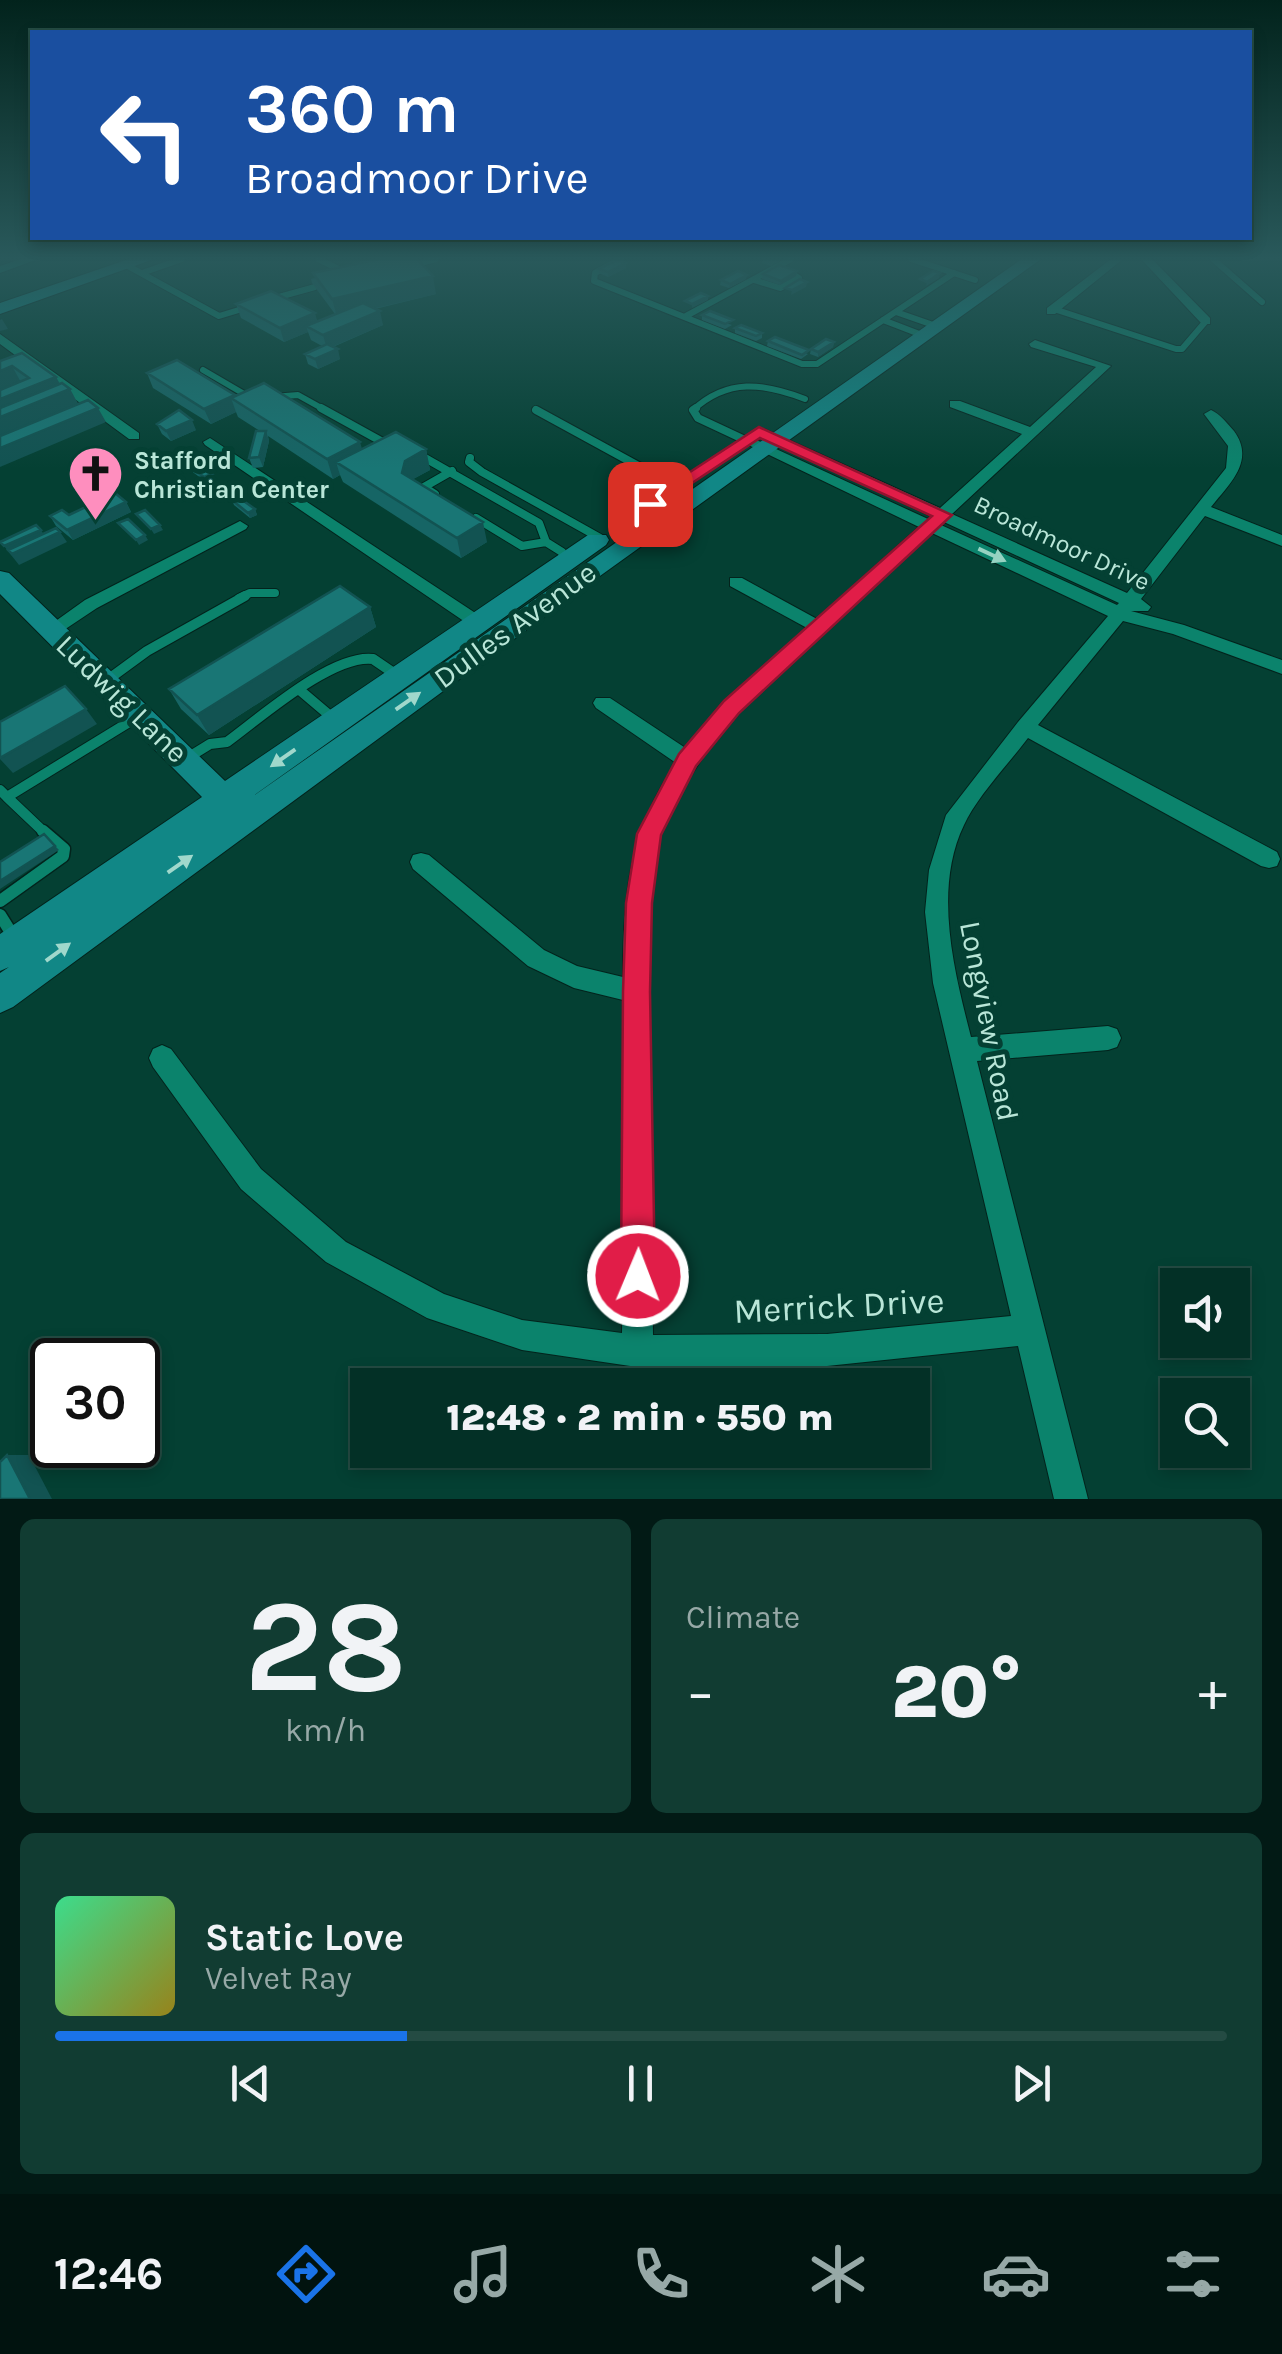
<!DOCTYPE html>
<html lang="en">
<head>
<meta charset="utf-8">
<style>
  :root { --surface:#033026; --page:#113c32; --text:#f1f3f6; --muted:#97a9a7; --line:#244b43; --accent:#1a73e8 }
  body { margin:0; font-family:Karla,sans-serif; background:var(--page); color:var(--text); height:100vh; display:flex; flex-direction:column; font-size:38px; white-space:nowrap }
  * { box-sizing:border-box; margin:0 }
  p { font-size:32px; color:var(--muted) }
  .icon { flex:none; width:55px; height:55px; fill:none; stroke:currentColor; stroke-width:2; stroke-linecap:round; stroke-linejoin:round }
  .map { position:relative; height:1499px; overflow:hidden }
  .sheet { display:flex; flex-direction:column; gap:20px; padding:20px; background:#021a15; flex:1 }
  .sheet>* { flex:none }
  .hud { position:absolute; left:30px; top:30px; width:1222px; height:210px; border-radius:0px; box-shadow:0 5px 15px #0003,0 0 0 2px var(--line); background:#1a4fa0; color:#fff; overflow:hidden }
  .buttons { position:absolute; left:1160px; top:1268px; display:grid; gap:20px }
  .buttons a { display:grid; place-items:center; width:90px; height:90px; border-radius:0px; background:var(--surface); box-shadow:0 5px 15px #0003,0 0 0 2px var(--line); font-size:50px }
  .speed { position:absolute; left:30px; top:1338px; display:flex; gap:20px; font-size:50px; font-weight:700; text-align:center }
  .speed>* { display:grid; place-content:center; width:130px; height:130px; border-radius:50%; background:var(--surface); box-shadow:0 5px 15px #0003,0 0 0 2px var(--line); line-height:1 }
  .speed .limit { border:5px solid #111; border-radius:15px; background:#fff; color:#111 }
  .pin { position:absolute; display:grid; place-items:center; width:85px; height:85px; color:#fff; margin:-42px; border-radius:20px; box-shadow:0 5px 15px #0006 }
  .me { position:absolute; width:110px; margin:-55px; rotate:1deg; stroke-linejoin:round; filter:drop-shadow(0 0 8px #0008) }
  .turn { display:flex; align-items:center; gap:35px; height:210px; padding:0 50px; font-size:45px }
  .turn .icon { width:130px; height:130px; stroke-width:2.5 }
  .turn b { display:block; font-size:70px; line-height:85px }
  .big { font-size:75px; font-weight:800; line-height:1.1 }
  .sheet .card { flex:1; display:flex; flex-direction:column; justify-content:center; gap:15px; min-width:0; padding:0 35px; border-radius:15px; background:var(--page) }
  .sheet .dial { align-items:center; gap:0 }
  .dial b { font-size:130px; line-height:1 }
  .song { display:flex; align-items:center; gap:30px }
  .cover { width:120px; height:120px; border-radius:15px; background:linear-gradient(135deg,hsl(150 70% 55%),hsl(50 70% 35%)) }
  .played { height:10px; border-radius:5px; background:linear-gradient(90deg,var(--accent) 30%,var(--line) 30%) }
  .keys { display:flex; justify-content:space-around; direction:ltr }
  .heat { display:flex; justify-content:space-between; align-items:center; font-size:55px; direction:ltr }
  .sheet .tiles { flex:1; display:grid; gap:20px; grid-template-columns:1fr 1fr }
  .card:last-child { grid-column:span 2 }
  .trip { position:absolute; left:350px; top:1368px; width:580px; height:100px; border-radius:0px; background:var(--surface); box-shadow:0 5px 15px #0003,0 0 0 2px var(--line); font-weight:800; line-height:100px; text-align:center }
  .tabs { display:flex; height:160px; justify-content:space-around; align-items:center; background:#01130f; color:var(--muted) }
  .tabs .icon { width:70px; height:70px }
  .tabs .on { color:var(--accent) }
  .tabs b { font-size:45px; color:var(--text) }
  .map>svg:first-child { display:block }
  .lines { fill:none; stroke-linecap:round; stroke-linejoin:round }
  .lane-far3-casing { stroke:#03231c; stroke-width:8 }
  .lane-far2-casing { stroke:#03231c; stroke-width:10 }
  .lane-far1-casing { stroke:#03231c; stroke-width:12 }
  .lane-casing { stroke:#03231c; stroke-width:15 }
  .street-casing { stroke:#03231c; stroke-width:2 }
  .secondary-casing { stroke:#03231c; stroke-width:2 }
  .lane-far3 { stroke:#0b836c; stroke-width:6 }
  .lane-far2 { stroke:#0b836c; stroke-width:8 }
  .lane-far1 { stroke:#0b836c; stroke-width:10 }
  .lane { stroke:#0b836c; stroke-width:12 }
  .street { fill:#0b836c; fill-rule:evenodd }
  .secondary { fill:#118786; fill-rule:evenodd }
  .wall { fill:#166565 }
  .shaded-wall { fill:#125352 }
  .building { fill:#197675; stroke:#125352; stroke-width:2.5 }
  .oneway { fill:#96d2c2 }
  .oneway2 { fill:#a0d8cc }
  .route { fill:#e11d48; stroke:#92132f; stroke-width:2.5 }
  .labels { text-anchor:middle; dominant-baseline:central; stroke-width:10; stroke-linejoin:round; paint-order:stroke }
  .far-poi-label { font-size:25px; font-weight:bold; fill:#b9e6d8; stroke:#044033; text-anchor:start }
  .far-street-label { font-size:25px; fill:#b9e6d8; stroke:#044033 }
  .street-label { font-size:30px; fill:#b9e6d8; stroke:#044033 }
  .near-street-label { font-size:35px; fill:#b9e6d8; stroke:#044033 }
</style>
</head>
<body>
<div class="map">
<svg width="1282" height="1499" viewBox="0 0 1282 1499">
  <rect width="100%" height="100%" fill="#044033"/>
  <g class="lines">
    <defs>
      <path id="lane-far3" d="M318,259L349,274
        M621,259L595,273L594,281L802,364H817L954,273
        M911,259L975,280
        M1213,259L1262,302
        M128,266L219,316L252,306
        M409,266L436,259
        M142,273L182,259
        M754,280L780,288L799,278L784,269
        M268,300L315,287
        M1054,309L1176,349H1182L1206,321
        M896,312L936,326
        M686,316L791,259
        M883,320L922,335
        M203,370L251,398
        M273,397L298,395L325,410
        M693,410C728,378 763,383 805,399"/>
      <path id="lane-far2" d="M321,408L388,445
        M696,408L693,410L698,418L745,440
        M536,410L675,486
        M418,454L539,523L546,542L562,552L564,562
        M470,458L469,462L482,472L600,538
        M435,494L424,487L452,471
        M476,518L522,546L546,542
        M239,598L250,593H275"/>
      <path id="lane-far1" d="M106,681L147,651L245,596
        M302,692L335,720
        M184,760L210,744L227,742C260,718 332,654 373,659L398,676
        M0,790L7,797L139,716
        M7,797L46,834"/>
      <path id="lane" d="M0,901L63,856L64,849L43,831
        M0,915L15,939"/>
      <path id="street" d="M21,259H38L0,273V266Z
        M1111,259H1123L1055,314H1047V308Z
        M1141,259H1152L1210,318V324H1202Z
        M0,334L139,433V439H129L0,344Z
        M1035,340L1111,366L952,514L1127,593L1226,468L1228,446L1204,414L1211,410C1220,414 1227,423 1234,431C1256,461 1229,484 1211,507L1282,535V546L1205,516L1141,599L1151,607L1148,611H1131L1184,625L1282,660V674L1173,634L1123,621L1038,725L1277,852L1280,859L1277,866L1269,868L1261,866L1028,738C1010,762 976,798 964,825C933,889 954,971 971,1037L1108,1026L1117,1029L1121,1038L1117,1047L1108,1050L977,1061L1088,1499H1054L1018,1346L827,1366L637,1367L522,1350L427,1318L326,1262L241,1189L153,1067L149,1058L153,1049L162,1045L171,1049L261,1169L346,1242L444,1294L522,1320L622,1333L625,1151L623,1000L574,988L528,966L413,869L410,862L413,855L421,853L429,855L544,950L577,966L623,977C623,895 629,832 676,763L596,708L593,703L596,698H610L687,749L725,702L807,628L730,586V578H742L817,619L919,527L738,440L750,437L928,519L931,516L752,432L764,429L940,508L1022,434L950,407V401H960L1030,427L1096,367L1031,347L1029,344ZM944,522L1119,603L1117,605L941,525ZM932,533L1108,616L1018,722L946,815L929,870L925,912L933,983L1011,1316L827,1334L653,1335L648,923L653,860L660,834L673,803L703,757L739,712Z
        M210,438L483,618L486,622L483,626H471L205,445L203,442Z
        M240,521L248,526L246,529L97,608L58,634L52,636L43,630L85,600Z"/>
      <path id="secondary" d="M129,259H154L0,314V303Z
        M1022,259H1041L593,581L13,1007L0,1013V973L9,967L0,971V934L202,797L0,594V571L9,573L225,781L588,535H606L609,540L606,545L246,801Z"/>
    </defs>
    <use href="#lane-far3" class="lane-far3-casing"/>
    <use href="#lane-far2" class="lane-far2-casing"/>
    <use href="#lane-far1" class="lane-far1-casing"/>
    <use href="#lane" class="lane-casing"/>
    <use href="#street" class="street-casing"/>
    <use href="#secondary" class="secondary-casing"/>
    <use href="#lane-far3" class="lane-far3"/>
    <use href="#lane-far2" class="lane-far2"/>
    <use href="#lane-far1" class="lane-far1"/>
    <use href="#lane" class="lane"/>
    <use href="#street" class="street"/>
    <use href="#secondary" class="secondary"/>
  </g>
  <path class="wall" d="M763,259H783L771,266L762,263Z
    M626,268L608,277L599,273V269Z
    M797,271L796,276L780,285L762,279L763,274Z
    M313,273L436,294L375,309L383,325L333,347L340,359L318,369L308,364L305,354L322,346L311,340L308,332L284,342L241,318L236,304L317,321L335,314L312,283L311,279L315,278Z
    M746,279L729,288L720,285L721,280Z
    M702,315L732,325L725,329L702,320Z
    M735,328L762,333V338L756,341L735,333Z
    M768,341L808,354L801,359L767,346Z
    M834,342L833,347L818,357L810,354L811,349Z
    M0,361L56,377L60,384L70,389L78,404L0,436Z
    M147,373L236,395L362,449H426L430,470L413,479L487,542L461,558L343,482L340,475L333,479L268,436L269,441L263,467L253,468L249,458L260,431L238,417L236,412L211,424L153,388Z
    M157,424L196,430L171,441L162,434Z
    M184,462L214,479L206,482L186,467Z
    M232,500L255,509L257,515L250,518L234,505Z
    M126,502L131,512L73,540L56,526L50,516L69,515Z
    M370,607L376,627L209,735L181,709L169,689Z"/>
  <path class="shaded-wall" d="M626,263V268L608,277V272Z
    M797,271L796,276L780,285L781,281Z
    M940,273L939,278L926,286L927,282Z
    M747,275L746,279L729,288L730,284Z
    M433,276L436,294L337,317L332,299Z
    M807,282L806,287L791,295L792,290Z
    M708,296V300L692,308V304Z
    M380,311L383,325L327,349L323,335Z
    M315,313L319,327L306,326L308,332L284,342L280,328Z
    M2,319L8,329L0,331V320Z
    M834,342L833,347L818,357V352Z
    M338,349L340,359L318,369L315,359Z
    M12,366L23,386L0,395V371Z
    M56,377L64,392L70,389L78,404L0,436V399Z
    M231,398L236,412L211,424L204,409Z
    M98,408L106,422L0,467V448Z
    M192,420L196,430L171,441L166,431Z
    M266,431L269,441L263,467L259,457Z
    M360,442L366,462H336L340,475L333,479L327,459Z
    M426,449L430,470L410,481L402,473L405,461Z
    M212,474L214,479L206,482L204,477Z
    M126,502L131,512L73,540L67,530Z
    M255,509L257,515L250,518L248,513Z
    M483,522L487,542L461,558L457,538Z
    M160,525L163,530L154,534L151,529Z
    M41,530L46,538L60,532L67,542L19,565L4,546Z
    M145,535L148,540L139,545L136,540Z
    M370,607L376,627L209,735L197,715Z
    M86,709L97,724L13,773L0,759Z
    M55,846L59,850L0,889V881Z
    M7,1455H29L52,1499H30Z"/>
  <path class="building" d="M380,259H417L433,276L332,299L313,273Z
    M617,260L626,263L608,272L599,269Z
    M779,265L797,271L781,281L763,274Z
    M738,271L747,275L730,284L721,280Z
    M933,271L940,273L927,282L920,279Z
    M800,279L807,282L792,290L785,288Z
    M271,291L315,313L280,328L236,304Z
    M701,293L708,296L692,304L685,301Z
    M363,303L380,311L323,335L306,326Z
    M710,311L733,320L725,324L702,315Z
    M741,325L762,333L756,336L735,328Z
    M775,337L809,350L802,355L768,341Z
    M826,339L834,342L818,352L811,349Z
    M327,344L338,349L315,359L305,354Z
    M22,353L56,377L0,399V390L29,378L12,366L0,371V361Z
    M177,360L235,395L204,409L147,373Z
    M62,383L70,389L0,417V408Z
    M264,383L360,442L327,459L231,398Z
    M88,400L98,408L0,448V436Z
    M179,410L192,420L166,431L157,424Z
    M256,431H266L259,457L249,458Z
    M396,432L426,449L405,461L402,473L483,522L457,538L336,462Z
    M192,459L212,474L204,477L184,462Z
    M115,493L126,502L67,530L50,516L62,510L69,515Z
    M238,497L255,509L248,513L232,500Z
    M145,510L160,525L151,529L136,514Z
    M128,519L145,535L136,540L118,523Z
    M36,525L41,530L4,546L0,542Z
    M56,528L60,532L12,554L8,550Z
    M340,586L370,607L197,715L169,689Z
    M65,686L86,709L0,758V722Z
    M44,834L55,846L0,881V862Z
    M7,1455L30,1499H0V1462Z"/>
  <defs><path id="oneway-solid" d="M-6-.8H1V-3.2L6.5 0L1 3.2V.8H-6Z" transform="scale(2.5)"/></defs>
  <use class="oneway" href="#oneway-solid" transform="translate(992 555) rotate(25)"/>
  <g class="oneway2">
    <use href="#oneway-solid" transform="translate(408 701) rotate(-35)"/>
    <use href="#oneway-solid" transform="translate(283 758) rotate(145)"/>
    <use href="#oneway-solid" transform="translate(180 864) rotate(-35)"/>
    <use href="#oneway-solid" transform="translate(58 952) rotate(-36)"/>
  </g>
  <linearGradient id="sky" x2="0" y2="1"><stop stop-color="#02231c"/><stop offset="0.55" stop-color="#29595b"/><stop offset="1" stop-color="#29595b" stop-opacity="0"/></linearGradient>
  <rect width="1282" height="469" fill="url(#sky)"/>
  <path class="route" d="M759,427L952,515L739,713L696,766L661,835L652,903L650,992L655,1276L650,1288L638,1293L626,1288L621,1276L623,992L626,903L637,834L679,754L724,701L932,516L760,438L656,507L641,504Z"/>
  <defs>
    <symbol id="church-pin" viewBox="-11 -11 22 30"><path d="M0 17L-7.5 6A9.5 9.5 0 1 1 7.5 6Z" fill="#fe8ebe" stroke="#044033"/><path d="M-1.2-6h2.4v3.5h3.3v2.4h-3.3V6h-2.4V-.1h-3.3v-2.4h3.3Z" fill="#111"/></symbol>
  </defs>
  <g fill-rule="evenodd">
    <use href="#church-pin" x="64" y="442" width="63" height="86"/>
  </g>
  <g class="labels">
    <g class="far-poi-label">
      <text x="134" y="460">Stafford<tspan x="134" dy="29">Christian Center</tspan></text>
    </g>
    <g class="far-street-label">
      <text transform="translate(1062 543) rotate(25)">Broadmoor Drive</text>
    </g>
    <g class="street-label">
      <text transform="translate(515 625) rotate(-36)">Dulles Avenue</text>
      <text transform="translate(122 699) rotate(44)">Ludwig Lane</text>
      <text transform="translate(989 1021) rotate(79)">Longview Road</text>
    </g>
    <g class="near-street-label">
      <text transform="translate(839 1306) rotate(-3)">Merrick Drive</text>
    </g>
  </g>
</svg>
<div class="buttons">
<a><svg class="icon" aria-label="sound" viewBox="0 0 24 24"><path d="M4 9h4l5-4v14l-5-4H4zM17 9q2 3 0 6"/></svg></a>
<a><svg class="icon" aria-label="search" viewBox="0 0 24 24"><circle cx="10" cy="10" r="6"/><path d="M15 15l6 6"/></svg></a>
</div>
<div class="speed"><div class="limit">30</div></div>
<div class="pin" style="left:650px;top:504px;background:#d93025"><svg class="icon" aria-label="arrive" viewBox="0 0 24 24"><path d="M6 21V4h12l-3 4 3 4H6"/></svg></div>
<svg class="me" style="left:638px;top:1276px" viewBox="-20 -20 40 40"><circle r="17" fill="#e11d48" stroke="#fff" stroke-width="3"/><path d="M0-11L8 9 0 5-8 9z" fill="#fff"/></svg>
<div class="trip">12:48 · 2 min · 550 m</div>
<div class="hud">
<div class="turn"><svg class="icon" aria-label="left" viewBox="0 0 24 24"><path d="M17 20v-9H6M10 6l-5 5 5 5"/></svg><div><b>360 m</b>Broadmoor Drive</div></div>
</div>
</div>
<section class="sheet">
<div class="tiles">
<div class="card dial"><b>28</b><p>km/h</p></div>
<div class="card"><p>Climate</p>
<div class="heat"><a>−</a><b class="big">20°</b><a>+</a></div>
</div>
<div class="card">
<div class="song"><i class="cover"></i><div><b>Static Love</b><p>Velvet Ray</p></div></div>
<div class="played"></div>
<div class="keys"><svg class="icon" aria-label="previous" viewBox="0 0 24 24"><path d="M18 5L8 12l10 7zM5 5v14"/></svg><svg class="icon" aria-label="pause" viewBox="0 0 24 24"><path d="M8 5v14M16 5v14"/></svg><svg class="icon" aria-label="next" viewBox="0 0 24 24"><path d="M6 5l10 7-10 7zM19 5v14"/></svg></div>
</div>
</div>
</section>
<nav class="tabs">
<b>12:46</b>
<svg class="icon on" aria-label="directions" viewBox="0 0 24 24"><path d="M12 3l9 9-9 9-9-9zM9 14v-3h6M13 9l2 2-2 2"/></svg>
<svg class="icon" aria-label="music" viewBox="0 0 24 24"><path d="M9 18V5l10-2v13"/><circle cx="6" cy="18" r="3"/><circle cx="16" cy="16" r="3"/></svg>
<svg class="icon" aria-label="phone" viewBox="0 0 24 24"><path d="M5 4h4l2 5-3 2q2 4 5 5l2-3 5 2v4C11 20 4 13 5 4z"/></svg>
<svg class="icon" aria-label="climate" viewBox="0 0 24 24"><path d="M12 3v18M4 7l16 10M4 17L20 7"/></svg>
<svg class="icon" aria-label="car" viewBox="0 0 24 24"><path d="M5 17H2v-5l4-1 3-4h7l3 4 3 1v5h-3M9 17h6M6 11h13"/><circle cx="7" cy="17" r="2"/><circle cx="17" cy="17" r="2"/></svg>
<svg class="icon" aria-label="filters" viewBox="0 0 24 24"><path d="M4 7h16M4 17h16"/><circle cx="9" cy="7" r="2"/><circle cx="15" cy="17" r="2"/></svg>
</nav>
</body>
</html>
